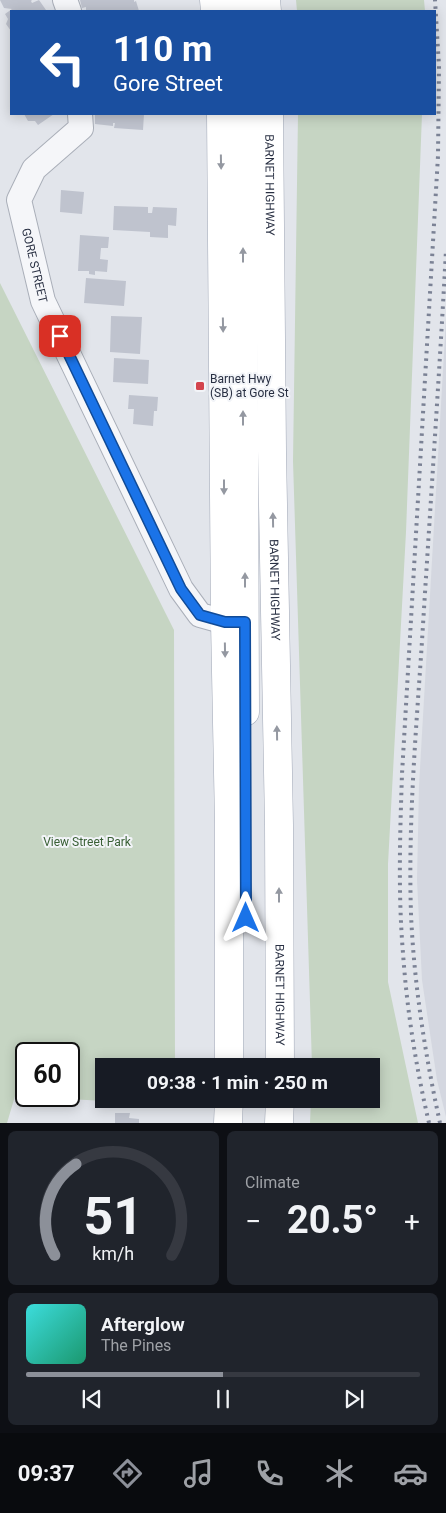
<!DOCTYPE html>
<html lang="en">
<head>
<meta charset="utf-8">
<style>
  :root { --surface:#171b24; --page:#20242c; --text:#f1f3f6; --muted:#9ea1a6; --line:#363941; --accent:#8c9099 }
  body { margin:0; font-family:Roboto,sans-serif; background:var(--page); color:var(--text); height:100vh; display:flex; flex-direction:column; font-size:19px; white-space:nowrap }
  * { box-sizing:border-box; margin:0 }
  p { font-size:16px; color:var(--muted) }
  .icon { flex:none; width:28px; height:28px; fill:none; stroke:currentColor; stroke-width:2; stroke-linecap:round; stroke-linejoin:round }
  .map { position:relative; height:1123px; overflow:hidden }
  .drawer { display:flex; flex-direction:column; gap:8px; padding:8px; background:#0d0f14; flex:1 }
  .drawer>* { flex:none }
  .hud { position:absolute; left:10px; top:10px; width:426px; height:105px; border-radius:0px; box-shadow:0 2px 12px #0003; background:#1a4fa0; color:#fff; overflow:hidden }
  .speed { position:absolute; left:15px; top:1042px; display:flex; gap:10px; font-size:25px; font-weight:700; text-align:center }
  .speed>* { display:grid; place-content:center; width:65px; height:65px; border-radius:50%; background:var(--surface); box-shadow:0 2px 12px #0003; line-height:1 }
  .speed .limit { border:2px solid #111; border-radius:8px; background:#fff; color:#111 }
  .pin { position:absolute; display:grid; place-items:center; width:42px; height:42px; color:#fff; margin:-21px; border-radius:10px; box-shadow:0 2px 8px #0006 }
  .me { position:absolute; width:55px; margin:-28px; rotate:0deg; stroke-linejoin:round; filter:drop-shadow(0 0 4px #0008) }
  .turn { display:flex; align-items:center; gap:18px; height:105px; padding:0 20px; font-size:22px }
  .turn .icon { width:65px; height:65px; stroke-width:2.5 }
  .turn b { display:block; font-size:35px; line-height:42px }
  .big { font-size:38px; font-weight:700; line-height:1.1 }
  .drawer .tile { flex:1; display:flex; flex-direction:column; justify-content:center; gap:8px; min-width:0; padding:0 18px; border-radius:8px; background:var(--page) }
  .drawer .dial { align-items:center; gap:0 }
  .dial svg { height:130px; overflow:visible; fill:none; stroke:var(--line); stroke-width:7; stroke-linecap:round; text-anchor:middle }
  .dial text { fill:var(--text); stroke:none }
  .song { display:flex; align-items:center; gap:15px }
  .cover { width:60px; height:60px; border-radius:8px; background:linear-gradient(135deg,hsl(180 70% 55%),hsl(160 70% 35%)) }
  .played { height:5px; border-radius:2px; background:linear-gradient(90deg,var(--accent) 50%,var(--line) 50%) }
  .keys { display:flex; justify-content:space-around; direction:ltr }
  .heat { display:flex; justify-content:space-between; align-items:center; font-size:28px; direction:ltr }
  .drawer .tiles { flex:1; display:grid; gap:8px; grid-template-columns:1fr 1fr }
  .tile:last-child { grid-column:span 2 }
  .trip { position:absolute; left:95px; top:1058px; width:285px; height:50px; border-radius:0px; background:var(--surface); box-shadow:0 2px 12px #0003; font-weight:700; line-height:50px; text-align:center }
  .tabs { display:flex; height:80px; justify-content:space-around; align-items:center; background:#090b0e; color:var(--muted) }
  .tabs .icon { width:35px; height:35px }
  .tabs .active { color:var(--accent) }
  .tabs b { font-size:22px; color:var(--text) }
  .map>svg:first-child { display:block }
  .built { fill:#d4d7e0 }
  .green { fill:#c6d5c3; fill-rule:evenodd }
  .building { fill:#bfc3ce }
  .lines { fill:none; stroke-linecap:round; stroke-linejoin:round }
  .minor-casing { stroke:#aaafb9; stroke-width:26 }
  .major-casing { stroke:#a1a8b7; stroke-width:29 }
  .minor { stroke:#f5f6f9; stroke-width:24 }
  .major { stroke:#fff; stroke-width:28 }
  .rail { stroke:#7b8295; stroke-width:4; stroke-dasharray:2.5 5; stroke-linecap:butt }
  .oneway { fill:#9498a1 }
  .route-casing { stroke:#114b97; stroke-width:12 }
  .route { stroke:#1a73e8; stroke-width:9 }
  .poi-dot { fill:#d3444d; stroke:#f2f4f8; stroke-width:2 }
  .labels { text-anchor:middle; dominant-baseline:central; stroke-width:4; stroke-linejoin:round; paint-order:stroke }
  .street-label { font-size:12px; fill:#293043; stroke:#f2f4f8 }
  .poi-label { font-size:12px; fill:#293043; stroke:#f2f4f8; text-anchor:start }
  .park-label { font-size:12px; fill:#3a6036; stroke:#f2f4f8 }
</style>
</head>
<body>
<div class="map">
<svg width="446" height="1123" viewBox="0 0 446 1123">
  <rect width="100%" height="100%" fill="#e2e5eb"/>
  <path class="built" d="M446,318V1117L437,1080L422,980L417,880L419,786Z"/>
  <path class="green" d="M296,0H424L425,11H297Z
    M298,114H422L406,532L388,864V982L418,1123H310L311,1099H371V1066H312L293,461Z
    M0,283L174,630L175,1066H104V1099H176V1105L15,1096L7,1123H0ZM26,1054H69V1096H26Z"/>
  <path class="building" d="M0,0H32L31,1L32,3L39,0L46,10L44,11H11V31L6,24L8,19L5,14L12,9L4,8Z
    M80,0H134V2L136,1L139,11H86V7L82,8Z
    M24,114H54L38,125L35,121H28Z
    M95,114H144L143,130L114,128L115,123H113V126L95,124Z
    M61,190L84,192L82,214L60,212Z
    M114,206L148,207V213H152L153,207L177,208L176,226L168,225V238L150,237V232L113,230Z
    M80,235L109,237L108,248H101L100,259L108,260L107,272L95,271V275L89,274V271H78Z
    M86,278L126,281L124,306L84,303Z
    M111,316L142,317L140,354L110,352Z
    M114,358L149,360L148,384L113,382Z
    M129,395L158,397L157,411H154L153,426L133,424L134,409H128Z
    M115,1113H130L129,1118L139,1119V1123H115Z"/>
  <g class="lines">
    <defs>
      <g id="minor">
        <path d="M65,0L69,11"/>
        <path id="s1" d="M80,114L81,128L34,169L19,200L43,301L181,589L200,615L225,622H243"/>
      </g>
      <g id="major">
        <path d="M214,0L215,11"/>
        <path d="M240,0L241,11"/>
        <path d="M266,0L267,11"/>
        <path d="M221,114L225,622L229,823V1066"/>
        <path d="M243,114L245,712"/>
        <path id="s2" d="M269,114L272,451L279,825L280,1066"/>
        <path d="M228,1123L229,1099"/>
        <path d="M279,1123L280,1099"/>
      </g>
    </defs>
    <use href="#minor" class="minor-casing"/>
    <use href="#major" class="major-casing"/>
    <use href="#minor" class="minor"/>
    <use href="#major" class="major"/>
    <path class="rail" d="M429,1123C416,1067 407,1011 403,953C398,894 400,834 402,774L438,156L439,66L435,0
      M440,1123C425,1054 414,984 411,914C408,823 416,732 422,641C430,511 439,381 446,250"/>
  </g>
  <defs><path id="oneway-solid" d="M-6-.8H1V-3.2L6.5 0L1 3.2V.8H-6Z" transform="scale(1.25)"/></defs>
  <g class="oneway">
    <use href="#oneway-solid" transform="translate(221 162) rotate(89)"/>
    <use href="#oneway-solid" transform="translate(243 255) rotate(-90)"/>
    <use href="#oneway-solid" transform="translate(223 325) rotate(89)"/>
    <use href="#oneway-solid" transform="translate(243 418) rotate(-90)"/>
    <use href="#oneway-solid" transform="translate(224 487) rotate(90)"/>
    <use href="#oneway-solid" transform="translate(273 520) rotate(-91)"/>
    <use href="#oneway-solid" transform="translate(245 580) rotate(-90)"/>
    <use href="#oneway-solid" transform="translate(225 650) rotate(89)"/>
    <use href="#oneway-solid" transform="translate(277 733) rotate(-91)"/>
    <use href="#oneway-solid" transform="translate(279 895) rotate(-90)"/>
  </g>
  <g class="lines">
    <defs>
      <path id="route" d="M60,336L181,589L200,615L225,622H245L246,918"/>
    </defs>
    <use href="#route" class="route-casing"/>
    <use href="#route" class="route"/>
  </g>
  <rect class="poi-dot" x="195" y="381" width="10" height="10" rx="2.5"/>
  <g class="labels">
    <g class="street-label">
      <text stroke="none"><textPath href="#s2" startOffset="71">BARNET HIGHWAY</textPath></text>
      <text stroke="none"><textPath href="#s1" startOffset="178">GORE STREET</textPath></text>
      <text stroke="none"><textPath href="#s2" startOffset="476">BARNET HIGHWAY</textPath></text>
      <text stroke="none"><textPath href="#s2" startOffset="881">BARNET HIGHWAY</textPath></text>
    </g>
    <g class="poi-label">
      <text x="210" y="379">Barnet Hwy<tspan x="210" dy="14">(SB) at Gore St</tspan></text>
    </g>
    <g class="park-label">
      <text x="87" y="842">View Street Park</text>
    </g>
  </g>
</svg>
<div class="speed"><div class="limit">60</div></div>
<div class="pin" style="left:60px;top:336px;background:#d93025"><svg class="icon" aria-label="arrive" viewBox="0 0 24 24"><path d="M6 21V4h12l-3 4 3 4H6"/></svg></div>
<svg class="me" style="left:246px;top:918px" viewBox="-20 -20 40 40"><path d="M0-17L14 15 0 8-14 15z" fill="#1a73e8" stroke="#fff" stroke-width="4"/></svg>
<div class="trip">09:38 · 1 min · 250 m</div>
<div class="hud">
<div class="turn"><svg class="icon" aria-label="left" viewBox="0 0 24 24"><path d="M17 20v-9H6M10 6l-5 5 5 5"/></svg><div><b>110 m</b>Gore Street</div></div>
</div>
</div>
<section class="drawer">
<div class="tiles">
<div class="tile dial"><svg viewBox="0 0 100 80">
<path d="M14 69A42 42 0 1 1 86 69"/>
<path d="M14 69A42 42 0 0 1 27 13" stroke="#8c9099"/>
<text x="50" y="56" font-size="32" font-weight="700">51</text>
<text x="50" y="72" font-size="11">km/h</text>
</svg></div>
<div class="tile"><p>Climate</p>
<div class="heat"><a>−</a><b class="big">20.5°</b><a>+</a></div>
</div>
<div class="tile">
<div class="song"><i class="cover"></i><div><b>Afterglow</b><p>The Pines</p></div></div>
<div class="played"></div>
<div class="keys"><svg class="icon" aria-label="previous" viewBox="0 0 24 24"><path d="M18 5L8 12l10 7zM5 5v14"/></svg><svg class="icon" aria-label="pause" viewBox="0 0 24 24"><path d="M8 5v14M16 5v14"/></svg><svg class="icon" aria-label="next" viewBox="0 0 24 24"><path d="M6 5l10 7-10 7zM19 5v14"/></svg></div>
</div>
</div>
</section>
<nav class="tabs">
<b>09:37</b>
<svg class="icon active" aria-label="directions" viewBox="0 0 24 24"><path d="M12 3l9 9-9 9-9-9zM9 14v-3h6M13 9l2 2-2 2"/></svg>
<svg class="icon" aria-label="music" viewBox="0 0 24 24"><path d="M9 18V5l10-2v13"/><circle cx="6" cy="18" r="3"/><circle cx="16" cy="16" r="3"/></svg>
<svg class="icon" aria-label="phone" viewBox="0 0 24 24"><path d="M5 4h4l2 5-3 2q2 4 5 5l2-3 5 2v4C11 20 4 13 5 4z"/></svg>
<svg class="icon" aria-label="climate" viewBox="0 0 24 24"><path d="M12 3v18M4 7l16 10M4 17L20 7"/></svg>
<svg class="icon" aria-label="car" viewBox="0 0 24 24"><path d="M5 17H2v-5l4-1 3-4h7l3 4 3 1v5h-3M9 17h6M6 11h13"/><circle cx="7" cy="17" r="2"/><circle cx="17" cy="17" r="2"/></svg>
</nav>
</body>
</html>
